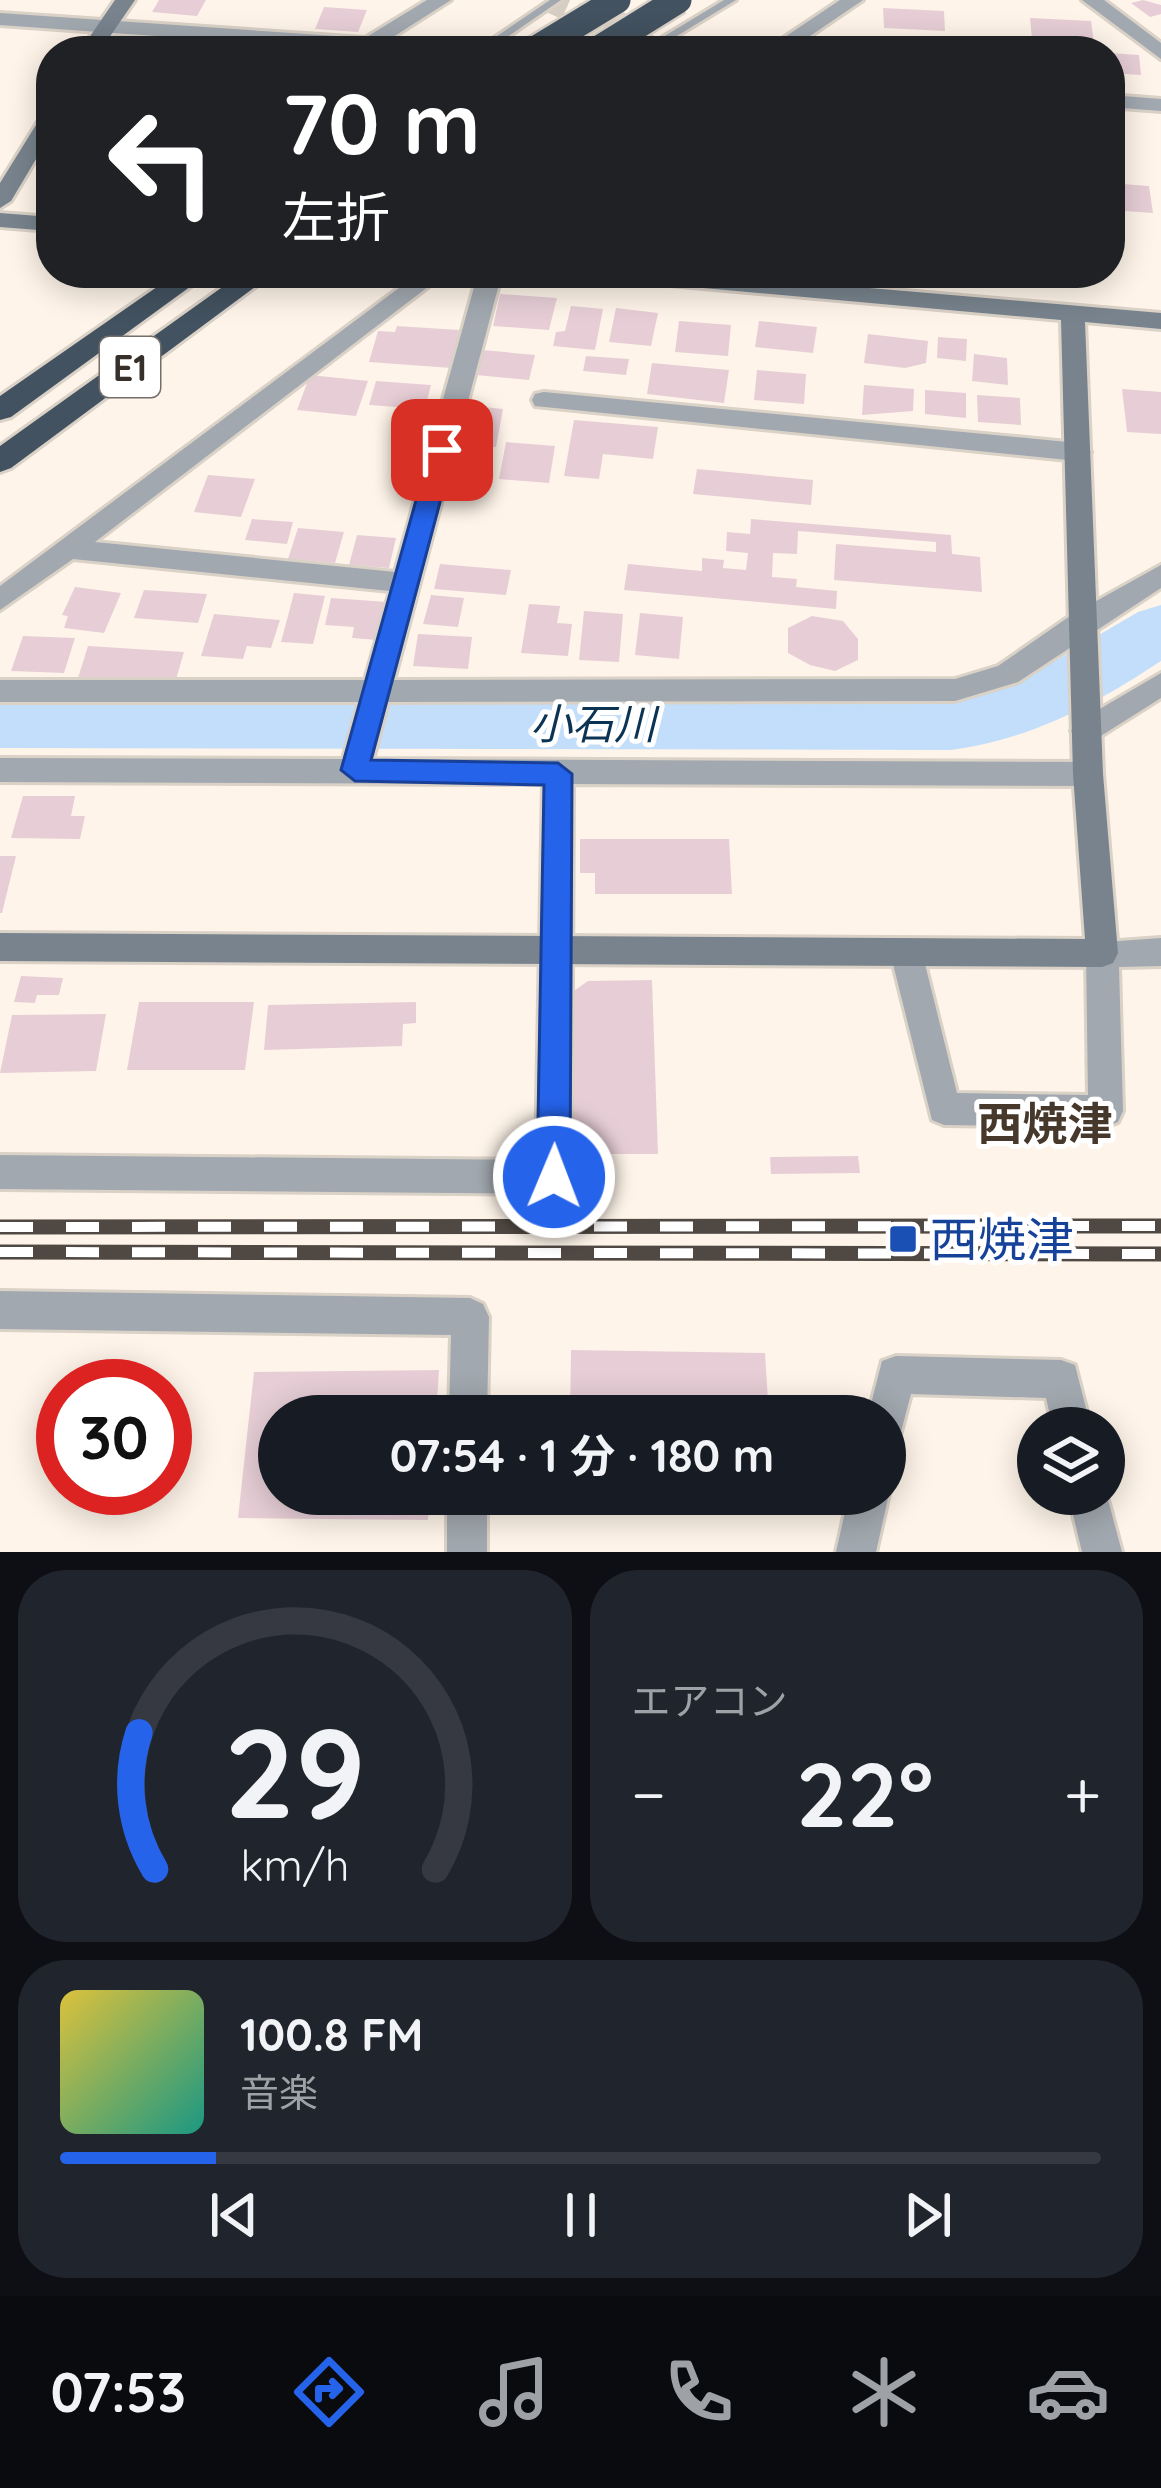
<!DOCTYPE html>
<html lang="ja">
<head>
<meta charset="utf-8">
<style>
  :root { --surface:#171b24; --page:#20242c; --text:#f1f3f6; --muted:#9ea1a6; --line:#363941; --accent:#2563eb }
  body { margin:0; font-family:Quicksand,"Noto Sans JP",sans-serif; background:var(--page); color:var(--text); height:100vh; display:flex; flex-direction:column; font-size:45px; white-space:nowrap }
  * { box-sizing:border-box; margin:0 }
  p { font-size:39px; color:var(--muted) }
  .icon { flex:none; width:66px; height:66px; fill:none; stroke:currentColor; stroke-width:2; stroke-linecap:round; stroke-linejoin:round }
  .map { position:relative; height:1552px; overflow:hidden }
  .side { display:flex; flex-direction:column; gap:18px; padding:18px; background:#0d0f14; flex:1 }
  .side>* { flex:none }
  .banner { position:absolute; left:36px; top:36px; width:1089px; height:252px; border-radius:48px; box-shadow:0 6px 30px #0003; background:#202124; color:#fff; overflow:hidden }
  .controls { position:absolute; left:1017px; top:1407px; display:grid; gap:24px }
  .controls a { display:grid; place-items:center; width:108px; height:108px; border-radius:50%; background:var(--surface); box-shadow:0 6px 30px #0003; font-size:60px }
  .speed { position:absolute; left:36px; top:1359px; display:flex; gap:24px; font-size:60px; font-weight:700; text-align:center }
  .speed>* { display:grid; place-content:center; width:156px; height:156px; border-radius:50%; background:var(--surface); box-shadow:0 6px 30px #0003; line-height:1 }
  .speed .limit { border:18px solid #d22; background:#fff; color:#111 }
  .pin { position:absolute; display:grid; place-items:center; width:102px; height:102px; color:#fff; margin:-51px; border-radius:24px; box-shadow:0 6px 18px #0006 }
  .me { position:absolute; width:132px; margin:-66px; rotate:1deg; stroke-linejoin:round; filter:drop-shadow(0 0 9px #0008) }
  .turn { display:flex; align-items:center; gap:42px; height:252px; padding:0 48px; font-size:54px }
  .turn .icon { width:156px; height:156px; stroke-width:2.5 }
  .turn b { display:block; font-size:84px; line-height:102px }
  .big { font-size:90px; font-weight:700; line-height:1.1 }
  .side .widget { flex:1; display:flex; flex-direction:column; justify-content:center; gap:18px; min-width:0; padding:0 42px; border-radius:48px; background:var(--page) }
  .side .dial { align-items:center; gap:0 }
  .dial svg { height:312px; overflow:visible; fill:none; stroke:var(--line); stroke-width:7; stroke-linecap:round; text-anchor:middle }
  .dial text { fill:var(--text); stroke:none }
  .song { display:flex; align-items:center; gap:36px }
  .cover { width:144px; height:144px; border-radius:18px; background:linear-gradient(135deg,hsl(50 70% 55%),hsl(170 70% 35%)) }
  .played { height:12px; border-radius:6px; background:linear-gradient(90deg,var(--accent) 15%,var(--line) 15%) }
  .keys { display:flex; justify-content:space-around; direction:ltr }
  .heat { display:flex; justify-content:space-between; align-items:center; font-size:66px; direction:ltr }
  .side .tiles { flex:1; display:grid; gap:18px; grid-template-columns:1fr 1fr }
  .widget:last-child { grid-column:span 2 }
  .trip { position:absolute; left:258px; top:1395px; width:648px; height:120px; border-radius:60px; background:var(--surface); box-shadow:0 6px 30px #0003; font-weight:700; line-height:120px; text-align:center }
  .menu { display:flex; height:192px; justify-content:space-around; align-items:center; background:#090b0e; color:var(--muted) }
  .menu .icon { width:84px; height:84px }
  .menu .current { color:var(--accent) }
  .menu b { font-size:54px; color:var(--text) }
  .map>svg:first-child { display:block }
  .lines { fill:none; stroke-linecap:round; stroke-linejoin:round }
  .river { fill:#c2defa; fill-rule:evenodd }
  .building { fill:#e7ced6 }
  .street-tunnel { stroke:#d6cdc3; stroke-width:22; stroke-dasharray:22 10; stroke-linecap:butt }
  .lane-casing { stroke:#dad1c7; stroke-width:6 }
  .street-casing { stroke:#dad1c7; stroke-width:6 }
  .secondary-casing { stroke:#dad1c7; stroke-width:6 }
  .highway-casing { stroke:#dad1c7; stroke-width:6 }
  .lane { fill:#a1a8af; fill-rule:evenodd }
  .street { fill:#a1a8af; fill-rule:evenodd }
  .secondary { fill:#78838d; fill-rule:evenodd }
  .highway { fill:#435260; fill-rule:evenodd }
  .rail-casing { stroke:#504842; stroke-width:15 }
  .rail { stroke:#fff; stroke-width:10; stroke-dasharray:33; stroke-linecap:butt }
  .highway-bridge-casing { stroke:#dad1c7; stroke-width:32; stroke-linecap:butt }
  .highway-bridge { stroke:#435260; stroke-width:27 }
  .route { fill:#2563eb; stroke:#184099; stroke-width:3 }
  .transit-dot { fill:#1a4fb4; stroke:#fff; stroke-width:4.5 }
  .labels { text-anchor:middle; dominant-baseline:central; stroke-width:10; stroke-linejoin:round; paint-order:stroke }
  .shield { fill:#fff; stroke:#736e6a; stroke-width:3 }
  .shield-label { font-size:36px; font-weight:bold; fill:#37302a }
  .water-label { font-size:42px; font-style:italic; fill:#0b3354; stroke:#fff }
  .quarter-label { font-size:45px; font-weight:bold; fill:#46382b; stroke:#fff }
  .near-transit-label { font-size:48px; fill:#164399; stroke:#fff; text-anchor:start }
</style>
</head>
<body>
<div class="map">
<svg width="1161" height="1552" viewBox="0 0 1161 1552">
  <rect width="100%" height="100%" fill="#fef4e9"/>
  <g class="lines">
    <path class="river" d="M1161,605V661C1094,705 1032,739 951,750L0,748V696L951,698L1014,685L1138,612Z"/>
  </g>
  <path class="building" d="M159,0H206L197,16L152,12Z
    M1143,0L1161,5V14L1150,17L1131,3Z
    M324,7L367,10L358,32L315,29Z
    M883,8L944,11L945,31L884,28Z
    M1030,18L1091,21L1094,42L1032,39Z
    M1110,53L1139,55L1141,75L1110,73Z
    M1110,183L1149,186L1153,213L1110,210Z
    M500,294L557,298L549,330L493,326Z
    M571,306L603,309L595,350L553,346L556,332L565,331Z
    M616,308L658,313L651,346L609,342Z
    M679,321L731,325L728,356L675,352Z
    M759,321L817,327L813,353L755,347Z
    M397,326L459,330L451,368L369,362L378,331L395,332Z
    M868,334L928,341L926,363L905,368L864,363Z
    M938,337L967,339L966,361L937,358Z
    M483,350L535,355L529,380L476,375Z
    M974,354L1007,358L1008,385L972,381Z
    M586,356L629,359L626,375L583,371Z
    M652,363L729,370L724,403L647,394Z
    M757,370L806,374L804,404L754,400Z
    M310,375L368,381L356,416L297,410Z
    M376,381L431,385L425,409L369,405Z
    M864,385L914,389L913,411L862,415Z
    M1122,389L1161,392V434L1127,432Z
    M925,390L966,393V418L925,414Z
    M977,395L1020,398L1021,425L978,422Z
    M473,406L503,409L496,447L465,445Z
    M574,420L658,427L653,459L603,454L599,479L564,476Z
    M506,442L555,446L549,483L499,479Z
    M697,469L813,480L811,505L693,494Z
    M208,475L255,479L241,517L194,512Z
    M252,519L293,522L287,544L245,540Z
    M751,519L951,535L952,554L980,557L982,592L834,580L836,544L936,552V542L798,531L797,554L773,553L772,577L797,579L796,587L837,591L836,609L624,590L628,564L702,571V558L724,560L723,568L746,570L748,553L726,551L727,532L750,534Z
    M298,528L344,532L335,563L288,559Z
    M357,535L396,538L389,568L349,565Z
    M440,564L511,570L506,595L434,589Z
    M75,587L121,593L104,633L64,628L68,616L62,615Z
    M144,590L207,594L198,623L134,618Z
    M294,593L325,596L313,644L281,642Z
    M431,595L464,598L458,627L423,624Z
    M331,598L387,602L378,640L352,638L354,627L325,625Z
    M529,604L560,606L557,623L572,624L568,656L521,653Z
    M584,611L623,614L619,662L579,660Z
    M640,613L683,617L679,659L635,655Z
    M214,614L280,620L271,648L247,646L243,659L201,656Z
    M812,616L843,621L858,639V660L835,671L810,665L788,653V628Z
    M418,634L472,637L468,669L413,666Z
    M23,636L75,638L64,673L11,671Z
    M88,646L184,652L175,683L78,678Z
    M23,796H75L71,816H85L80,839L11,838Z
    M580,839H729L732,894H595V873H580Z
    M0,856H16L2,913H0Z
    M21,976L63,978L59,995H37L35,1003L14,1002Z
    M652,980L658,1154H571V993L588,981Z
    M139,1002H254L245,1070H127Z
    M416,1002V1023L403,1024L402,1046L264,1050L268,1005Z
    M106,1014L96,1071L0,1073L12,1015Z
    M858,1156L860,1173L771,1174L770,1157Z
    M571,1350L765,1353L769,1416H570Z
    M439,1370L436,1416H279V1494H430L428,1520L238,1518L254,1372Z"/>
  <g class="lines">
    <path class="street-tunnel" d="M546,0L661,51"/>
    <defs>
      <path id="lane" d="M550,0H561L487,51H475Z
        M724,0H736L652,51H640Z"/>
      <path id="street" d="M427,0H451L371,51L0,25V13L365,38Z
        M840,0H863L788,51H764Z
        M1082,0H1104L1161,43V59Z
        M1110,95L1161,99V111L1110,107Z
        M419,273H446L95,542L395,572L478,273H502L394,680L955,679L998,666L1073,614L1161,565V588L1018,682L955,701L388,702L373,759L1088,762L1099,766L1103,774L1099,782L1088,786L573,784L571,1177L566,1189L553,1194L0,1189V1155L536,1160L543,784L0,782V758L343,759L359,702H0V680H365L390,591L73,559L0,610V586Z
        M544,392L1078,443L1091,452L1078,461L535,406L532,400L535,394Z
        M1161,673V698L1096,739H1076L1071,731L1076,723Z
        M906,938L917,942L922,952L957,1093L1088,1095L1086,953L1091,943L1161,938V966L1119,967L1123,1111L1118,1122L1106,1127L944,1125L932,1120L890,952L895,942Z
        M0,1291L470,1298L483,1304L489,1317L487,1416H449L451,1335L0,1329Z
        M896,1356L1061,1360L1075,1365L1091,1428H1053L1046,1398L911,1394L899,1439L885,1444V1416H868L882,1361Z
        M885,1485L889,1494L876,1552H836L849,1494H885Z
        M1104,1485L1122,1552H1082L1068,1494H1104Z
        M447,1494H487V1552H447Z"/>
      <path id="secondary" d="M115,0H135L100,51H80Z
        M51,110V134L11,201L0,208V183L44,112Z
        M0,213L51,217V231L0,227Z
        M602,273H696L1161,313V329L1085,322L1103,774L1118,953L1113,963L1102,967L0,961V933L1085,939L1073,774L1061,320L614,280Z"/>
      <path id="highway" d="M177,273H209L11,417L0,420V396Z
        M242,273H274L11,468L0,472V446Z"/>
    </defs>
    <use href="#lane" class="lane-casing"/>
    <use href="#street" class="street-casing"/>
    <use href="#secondary" class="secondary-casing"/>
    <use href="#highway" class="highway-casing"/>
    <use href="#lane" class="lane"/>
    <use href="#street" class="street"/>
    <use href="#secondary" class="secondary"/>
    <use href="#highway" class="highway"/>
    <defs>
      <path id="rail" d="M0,1227L1161,1226
        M0,1252L1161,1254"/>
    </defs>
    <use href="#rail" class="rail-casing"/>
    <use href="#rail" class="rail"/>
    <defs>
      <path id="highway-bridge" d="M533,51L617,0
        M596,51L678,0"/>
    </defs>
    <use href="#highway-bridge" class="highway-bridge-casing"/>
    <use href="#highway-bridge" class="highway-bridge"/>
  </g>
  <path class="route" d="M442,442L454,450L371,760L558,763L572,774L570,1177L565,1187L554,1192L542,1187L537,1177L544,785L355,781L341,770L430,450Z"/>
  <rect class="transit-dot" x="888" y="1224" width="30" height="30" rx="6"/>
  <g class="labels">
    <rect class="shield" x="100" y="337" width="60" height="60" rx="9"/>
    <g class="shield-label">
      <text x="130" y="367">E1</text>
    </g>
    <g class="water-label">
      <text x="593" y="723">小石川</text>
    </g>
    <g class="quarter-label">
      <text x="1045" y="1123">西焼津</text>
    </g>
    <g class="near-transit-label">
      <text x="930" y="1239">西焼津</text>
    </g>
  </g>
</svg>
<div class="controls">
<a><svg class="icon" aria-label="layers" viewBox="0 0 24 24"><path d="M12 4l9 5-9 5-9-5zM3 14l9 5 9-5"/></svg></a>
</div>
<div class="speed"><div class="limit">30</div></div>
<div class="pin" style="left:442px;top:450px;background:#d93025"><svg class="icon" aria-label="arrive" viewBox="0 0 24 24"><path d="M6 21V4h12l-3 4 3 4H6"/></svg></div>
<svg class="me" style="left:554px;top:1177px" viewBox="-20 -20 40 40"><circle r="17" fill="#2563eb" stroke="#fff" stroke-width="3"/><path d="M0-11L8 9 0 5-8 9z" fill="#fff"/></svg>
<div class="trip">07:54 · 1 分 · 180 m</div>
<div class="banner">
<div class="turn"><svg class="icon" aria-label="left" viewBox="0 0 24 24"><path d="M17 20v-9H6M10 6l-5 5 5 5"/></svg><div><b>70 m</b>左折</div></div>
</div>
</div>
<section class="side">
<div class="tiles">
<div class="widget dial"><svg viewBox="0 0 100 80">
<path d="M14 69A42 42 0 1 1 86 69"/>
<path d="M14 69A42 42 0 0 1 10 34" stroke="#2563eb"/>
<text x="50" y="56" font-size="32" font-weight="700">29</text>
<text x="50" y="72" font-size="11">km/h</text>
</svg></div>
<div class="widget"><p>エアコン</p>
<div class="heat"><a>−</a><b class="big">22°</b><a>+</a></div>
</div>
<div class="widget">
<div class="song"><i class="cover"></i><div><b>100.8 FM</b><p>音楽</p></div></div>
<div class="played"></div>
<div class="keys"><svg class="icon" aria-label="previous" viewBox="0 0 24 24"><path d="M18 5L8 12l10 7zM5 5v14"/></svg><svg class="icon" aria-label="pause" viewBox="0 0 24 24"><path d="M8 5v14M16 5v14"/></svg><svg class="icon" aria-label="next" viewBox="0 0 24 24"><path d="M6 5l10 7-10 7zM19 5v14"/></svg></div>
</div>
</div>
</section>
<nav class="menu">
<b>07:53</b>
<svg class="icon current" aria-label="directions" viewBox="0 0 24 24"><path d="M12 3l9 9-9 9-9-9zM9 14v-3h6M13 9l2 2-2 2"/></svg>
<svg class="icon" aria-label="music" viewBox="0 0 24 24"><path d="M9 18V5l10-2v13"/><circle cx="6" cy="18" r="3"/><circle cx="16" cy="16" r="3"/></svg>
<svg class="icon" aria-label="phone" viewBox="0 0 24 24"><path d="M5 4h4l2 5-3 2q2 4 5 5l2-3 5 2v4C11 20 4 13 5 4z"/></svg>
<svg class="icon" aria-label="climate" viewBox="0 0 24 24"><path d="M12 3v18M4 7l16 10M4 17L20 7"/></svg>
<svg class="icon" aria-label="car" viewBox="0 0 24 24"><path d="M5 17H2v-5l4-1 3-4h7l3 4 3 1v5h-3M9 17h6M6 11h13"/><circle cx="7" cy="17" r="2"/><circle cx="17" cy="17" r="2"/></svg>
</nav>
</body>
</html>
